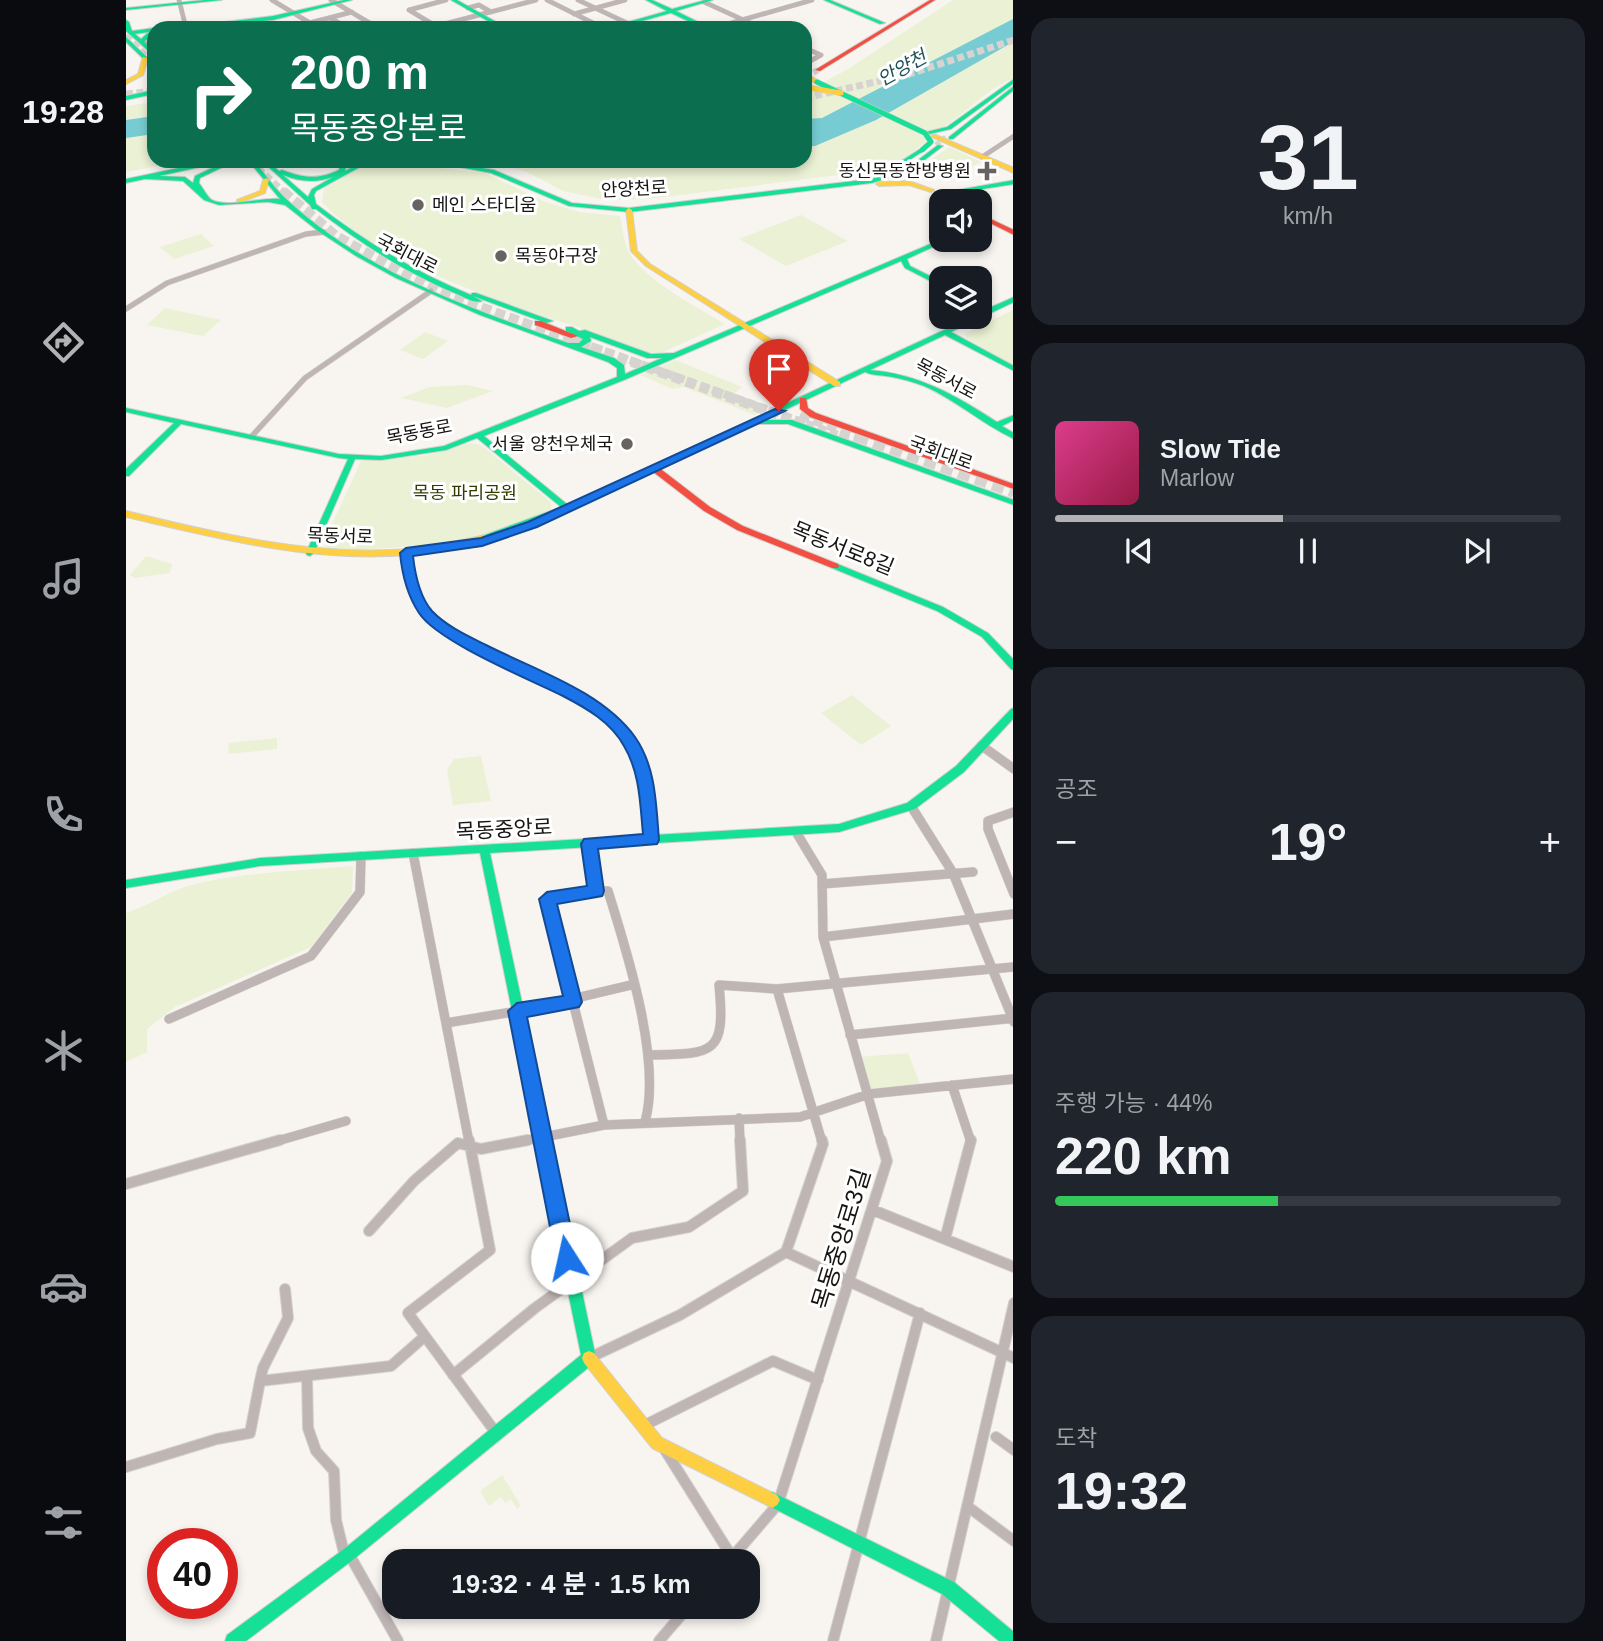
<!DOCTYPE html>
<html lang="ko">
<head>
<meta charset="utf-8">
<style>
  :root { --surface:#171b24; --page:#20242c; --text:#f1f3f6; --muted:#9ea1a6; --line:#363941; --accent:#b2b2b2 }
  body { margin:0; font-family:Arial,"Noto Sans KR",sans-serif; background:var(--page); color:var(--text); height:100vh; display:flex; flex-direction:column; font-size:26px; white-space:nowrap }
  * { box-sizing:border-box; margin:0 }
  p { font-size:23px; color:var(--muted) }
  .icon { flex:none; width:38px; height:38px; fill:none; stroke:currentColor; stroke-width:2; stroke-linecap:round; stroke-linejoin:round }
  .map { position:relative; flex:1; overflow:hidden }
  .panel { display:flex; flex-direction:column; gap:18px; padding:18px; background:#0d0f14; width:590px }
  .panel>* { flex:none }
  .hud { position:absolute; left:21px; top:21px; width:665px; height:147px; border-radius:21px; box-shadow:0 4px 10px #0003; background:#0b6e4f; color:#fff; overflow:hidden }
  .controls { position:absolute; left:803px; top:189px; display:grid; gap:14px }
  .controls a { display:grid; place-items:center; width:63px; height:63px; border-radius:14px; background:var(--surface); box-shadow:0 4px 10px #0003; font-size:35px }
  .speed { position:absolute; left:21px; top:1528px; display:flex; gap:14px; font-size:35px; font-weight:700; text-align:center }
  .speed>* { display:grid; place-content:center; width:91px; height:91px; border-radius:50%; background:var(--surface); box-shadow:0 4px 10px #0003; line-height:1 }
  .speed .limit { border:10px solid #d22; background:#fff; color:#111 }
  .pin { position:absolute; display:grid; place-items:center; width:60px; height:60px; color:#fff; margin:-72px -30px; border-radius:50% 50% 50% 0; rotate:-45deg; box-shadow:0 0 7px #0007 }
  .pin .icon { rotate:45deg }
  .me { position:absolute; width:77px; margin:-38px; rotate:350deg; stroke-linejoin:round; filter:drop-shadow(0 0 5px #0008) }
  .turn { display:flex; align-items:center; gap:24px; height:147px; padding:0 28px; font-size:32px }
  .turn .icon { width:91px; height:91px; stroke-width:2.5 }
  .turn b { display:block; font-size:49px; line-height:60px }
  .big { font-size:52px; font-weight:700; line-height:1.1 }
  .panel .widget { flex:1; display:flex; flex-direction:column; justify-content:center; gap:10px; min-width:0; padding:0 24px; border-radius:21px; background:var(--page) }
  .panel .dial { align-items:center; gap:0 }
  .dial b { font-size:91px; line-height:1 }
  .song { display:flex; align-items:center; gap:21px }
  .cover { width:84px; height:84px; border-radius:10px; background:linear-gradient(135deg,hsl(330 70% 55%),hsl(340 70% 35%)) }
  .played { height:7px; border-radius:4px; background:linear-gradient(90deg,var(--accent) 45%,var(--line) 45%) }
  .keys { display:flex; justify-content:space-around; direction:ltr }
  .heat { display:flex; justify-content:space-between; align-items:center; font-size:38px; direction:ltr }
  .charge { height:10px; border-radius:5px; background:linear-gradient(90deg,#34c759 44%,var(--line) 0) }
  .trip { position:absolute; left:256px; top:1549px; width:378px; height:70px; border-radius:21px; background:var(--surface); box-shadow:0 4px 10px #0003; font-weight:700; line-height:70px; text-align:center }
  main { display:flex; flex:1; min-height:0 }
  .tab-bar { display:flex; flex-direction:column; width:126px; justify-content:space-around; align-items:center; background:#090b0e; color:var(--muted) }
  .tab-bar .icon { width:49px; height:49px }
  .tab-bar .selected { color:var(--accent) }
  .tab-bar b { font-size:32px; color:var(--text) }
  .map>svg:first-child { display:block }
  .green { fill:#ebf1d4 }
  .water { fill:#76ccd2 }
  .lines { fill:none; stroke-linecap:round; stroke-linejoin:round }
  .secondary-tunnel { stroke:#d6d3d0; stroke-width:5; stroke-dasharray:5 2.5; stroke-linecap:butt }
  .primary-tunnel-far2 { stroke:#d6d3d0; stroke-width:6; stroke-dasharray:6 3.5; stroke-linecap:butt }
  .primary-tunnel-far1 { stroke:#d6d3d0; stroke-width:8; stroke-dasharray:8 4.5; stroke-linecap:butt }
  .primary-tunnel { stroke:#d6d3d0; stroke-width:10; stroke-dasharray:10 5; stroke-linecap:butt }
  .highway-tunnel-far2 { stroke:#d6d3d0; stroke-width:7; stroke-dasharray:7 3.5; stroke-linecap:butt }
  .highway-tunnel-far1 { stroke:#d6d3d0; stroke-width:10; stroke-dasharray:10 4.5; stroke-linecap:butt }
  .highway-tunnel { stroke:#d6d3d0; stroke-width:12; stroke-dasharray:12 6; stroke-linecap:butt }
  .street-far4-casing { stroke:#d3d1ce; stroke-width:5 }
  .street-far3-casing { stroke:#d3d1ce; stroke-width:6 }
  .street-far2-casing { stroke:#d3d1ce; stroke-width:9 }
  .street-far1-casing { stroke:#d3d1ce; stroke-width:10 }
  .street-casing { stroke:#d3d1ce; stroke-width:12 }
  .fast-casing { stroke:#d3d1ce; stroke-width:2 }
  .slow-casing { stroke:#d3d1ce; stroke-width:2 }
  .jam-casing { stroke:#d3d1ce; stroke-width:2 }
  .street-far4 { stroke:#c0b5b5; stroke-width:4.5 }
  .street-far3 { stroke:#c0b5b5; stroke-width:5 }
  .street-far2 { stroke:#c0b5b5; stroke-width:7 }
  .street-far1 { stroke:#c0b5b5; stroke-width:9 }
  .street { stroke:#c0b5b5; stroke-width:10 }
  .fast { fill:#16e098; fill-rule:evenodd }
  .slow { fill:#ffcf43; fill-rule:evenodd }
  .jam { fill:#f24e42; fill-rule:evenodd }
  .fast-bridge-casing { stroke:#d3d1ce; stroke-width:6; stroke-linecap:butt }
  .slow-bridge-casing { stroke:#d3d1ce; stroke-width:6; stroke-linecap:butt }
  .fast-bridge { stroke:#16e098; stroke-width:5 }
  .slow-bridge { stroke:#ffcf43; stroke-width:5 }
  .route { fill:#1a73e8; stroke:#114b97; stroke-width:2 }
  .poi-dot { fill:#666360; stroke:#fff; stroke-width:2.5 }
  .labels { text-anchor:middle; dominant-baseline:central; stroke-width:6; stroke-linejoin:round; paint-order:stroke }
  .far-poi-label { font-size:18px; fill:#171512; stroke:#fff; text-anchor:end }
  .far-street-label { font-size:18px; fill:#171512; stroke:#fff }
  .far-park-label { font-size:18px; fill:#333c00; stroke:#fff }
  .far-water-label { font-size:19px; font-style:italic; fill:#1e5256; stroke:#fff }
  .street-label { font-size:21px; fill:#171512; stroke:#fff }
  .near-street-label { font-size:24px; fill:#171512; stroke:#fff }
</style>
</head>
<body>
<main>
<nav class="tab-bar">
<b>19:28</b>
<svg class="icon selected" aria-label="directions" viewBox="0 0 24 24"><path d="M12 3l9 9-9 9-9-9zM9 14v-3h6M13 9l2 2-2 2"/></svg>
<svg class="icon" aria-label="music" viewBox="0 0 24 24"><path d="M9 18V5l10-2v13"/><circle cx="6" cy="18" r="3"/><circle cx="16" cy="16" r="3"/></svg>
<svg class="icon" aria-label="phone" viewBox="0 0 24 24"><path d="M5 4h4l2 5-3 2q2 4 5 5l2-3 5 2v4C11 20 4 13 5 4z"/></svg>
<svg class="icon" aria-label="climate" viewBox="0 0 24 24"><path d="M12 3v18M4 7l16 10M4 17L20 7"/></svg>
<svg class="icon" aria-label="car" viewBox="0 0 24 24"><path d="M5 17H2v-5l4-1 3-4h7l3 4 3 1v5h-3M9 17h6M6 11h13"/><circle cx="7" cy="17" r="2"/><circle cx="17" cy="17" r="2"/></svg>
<svg class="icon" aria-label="filters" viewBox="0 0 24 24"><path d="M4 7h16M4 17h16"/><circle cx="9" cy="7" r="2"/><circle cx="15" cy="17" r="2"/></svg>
</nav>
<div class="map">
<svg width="888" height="1641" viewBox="0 0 888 1641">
  <rect width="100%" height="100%" fill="#f8f5f1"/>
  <path class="green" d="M827,0H887V78L867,89L778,159L759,169L523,199L480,200L437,191L401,172L363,161H679V92L722,69Z
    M28,102V161H59L0,172V106Z
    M823,147L855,162L839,170L805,160Z
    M257,162L359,173L420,202L454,212L494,216C497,227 497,239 501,248C514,279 572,307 599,324L535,353L522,352C426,315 265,277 196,202L198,189L240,164Z
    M675,215L722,241L660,266L613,239Z
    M75,234L88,246L48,259L34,247Z
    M39,308L95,320L77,336L21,325Z
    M887,310V365L840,338L838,334Z
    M299,332L322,341L297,359L274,350Z
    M550,360L616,387L609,393L612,401L640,410L629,415L558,387L546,389L515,375Z
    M341,385L367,391L321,408L275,398L303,387Z
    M344,443L355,445L425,502V512C354,543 282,548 206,551L197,544L236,459L297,456Z
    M20,556L46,564L44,573L9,578L4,575Z
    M726,695L765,726L735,745L695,713Z
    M151,738V749L102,754L103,743Z
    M355,756L365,801L327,805L321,770L328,759Z
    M227,866L226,893L185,947L49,1007L21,1029V1052L0,1062V913C22,906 43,891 65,885C117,872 173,871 227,866Z
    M782,1053L794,1084L742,1089L733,1057Z
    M376,1475L395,1506L391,1509L385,1499L379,1503L375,1497L363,1506L354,1491Z"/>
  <path class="water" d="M887,19V42L750,120L689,146H679V119L696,118Z
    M28,116V134L0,138V120Z"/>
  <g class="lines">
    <path class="secondary-tunnel" d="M810,145L821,136"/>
    <path class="primary-tunnel-far2" d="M679,77L692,70"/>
    <path class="primary-tunnel-far1" d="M445,339L718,437"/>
    <path class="primary-tunnel" d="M713,436L731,442"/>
    <path class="highway-tunnel-far2" d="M0,35L28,65
      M0,94L28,91
      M679,98L780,75L888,40
      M124,161L159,193"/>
    <path class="highway-tunnel-far1" d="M157,191L210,236L313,292L683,426
      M674,415L736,437"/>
    <path class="highway-tunnel" d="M731,436L888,492"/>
    <defs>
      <path id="street-far4" d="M53,0L60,28
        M146,0L184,23
        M205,0L252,28
        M421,0L477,28
        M452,0L501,23
        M578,2L635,28
        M342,8L353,5L365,12
        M283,10L320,0
        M283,10L313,28
        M448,14L499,0
        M204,18L222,28
        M164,28L226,12
        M303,28L410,0
        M588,28L686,0
        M18,44L28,43
        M679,48L695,55
        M679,64L695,55
        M856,157L888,136"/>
      <path id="street-far3" d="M0,309L41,283L180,234L198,232
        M125,437L179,378L305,291"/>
      <path id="street-far2" d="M280,553C282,573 285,593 297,609C309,625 328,635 345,644C401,674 471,691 507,748
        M855,745L859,748"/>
      <path id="street-far1" d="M506,746L519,776L525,840
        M856,746L888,769
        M785,806L827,873L888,1022
        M888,812L862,821V829L888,894
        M670,832L696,875L697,937L755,1142
        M463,843L470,891H482C501,952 536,1061 519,1122
        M287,853L343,1142
        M696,884L847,872
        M470,891L421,899L478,1125
        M697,937L888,914
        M651,989L696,1142
        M446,999L505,985
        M43,1019L185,956L234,892L235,856
        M320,1023L447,1002
        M724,1035L888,1018
        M522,1055C588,1054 600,1055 593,985L651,989L888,967
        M826,1085L845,1142
        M613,1118L614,1142
        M148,1142L220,1121
        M393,1142L478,1125L674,1117L743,1094L888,1079"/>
      <path id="street" d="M343,1140L364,1250L282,1313L370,1433
        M0,1184L154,1140
        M747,1210L888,1267
        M243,1231L288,1181L332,1143L355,1149L402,1140
        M819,1239L845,1140
        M660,1252L888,1358
        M463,1358L554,1315L660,1252L697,1144L696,1140
        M327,1375L409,1308L506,1238L563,1227L617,1191L614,1140
        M181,1376L182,1428L190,1451L208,1471L210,1520L219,1557
        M134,1381L137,1368L162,1318L159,1289
        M517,1426L647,1361L692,1380
        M870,1437L888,1450
        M539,1450L606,1557
        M0,1467L91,1439L124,1433L134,1381L265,1366L298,1337
        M841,1506L888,1541
        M223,1554L272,1641
        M603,1561L652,1504L761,1161L755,1140
        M533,1641L563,1606
        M707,1641L794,1313
        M810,1641L888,1303"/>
      <path id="fast" d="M79,0H96L0,10V8Z
        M218,0H226L147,20L68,28H51L147,16Z
        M325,0H331L381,28H374Z
        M520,0H526L546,9L580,0H587L550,11L584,28H577L545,13L490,28H481L541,11Z
        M698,0H704L759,23L754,24Z
        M0,20L3,22L6,31L28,28V33L18,42L28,51V56L0,31ZM23,32L15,39L9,34Z
        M0,37L28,64V69L0,42Z
        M888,79V83L825,129L799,135L796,133L821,127Z
        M888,86V90L827,139H823V137Z
        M28,90V94L0,100V96Z
        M812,145L817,146L784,171L746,183L503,212L443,206L365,173L301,161H315L368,170L446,203L503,208L745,179L780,169Z
        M794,149L799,150L768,170L763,169Z
        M86,161L89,163L88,164L33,176L59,177L67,183L69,176L101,161L104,163L103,164L74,178L73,183C77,188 82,198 86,200C103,208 134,197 154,199L125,164L130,163C139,174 147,186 157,196C235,271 343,308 442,343H453L457,339L440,331V327H446L453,331L459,330L525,354L548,353L816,239L822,240L781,259L784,266L816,282V287L779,268L775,261L498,380L358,436L442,505L846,317H854V312L888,297V302L825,332L888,366V371L819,335L744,370C793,374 831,396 871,422L888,415V420L876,426L888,433V439C856,424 830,400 798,386C787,382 777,379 766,377C757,375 747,376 739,372L638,420H666L888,500V505L662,424H629L446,509L445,511H440L359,541L356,540V536L435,507L351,438L320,450L255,460L229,459L188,553L184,556L181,555L180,553L222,459L213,458L55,424L3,476H0V469L48,423L0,412V408L213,454L255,456L318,446L491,377V368L482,362L354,315L270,278L230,256L192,231L159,205L142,202L93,205L78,200L57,181L19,179L0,183V179ZM464,337L521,358H536L499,374L498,365L488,358L455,347L465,341Z
        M136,161H142L153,171L156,170C177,178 192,180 213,170L215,161H221L219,171L238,161H245L190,191L188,195L190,204C238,241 289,272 345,295L346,293H350L427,321L420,323L347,296L356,301C349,304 340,298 331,294C280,273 234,243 190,209H186L184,205ZM157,175C174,182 190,183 207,177L186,189L182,197Z
        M888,180V184L812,196L809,194Z
        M709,563L817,607L862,633L888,660V670L885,669L856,637L811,611L706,568L705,566Z
        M888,708V718L838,772L789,809L713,832L364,853L401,1026L399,1030L395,1031L391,1030L389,1026L354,853L134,866L0,888V880L134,858L713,824L781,803L830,766L885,709Z
        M443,1256L448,1258L450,1263L470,1358L468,1363L228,1559L120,1641H99L101,1635L218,1549L455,1355L436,1263L438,1258Z
        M646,1492L828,1582L888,1632V1641H873L816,1594L641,1505L638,1500L641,1495Z"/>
      <path id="slow" d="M17,57L22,58L17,75L0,84V80L12,74Z
        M679,73L693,81L694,82L689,83L679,77Z
        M806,135H810L888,168V173L806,137Z
        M140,178L143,180L139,193L115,202H111V200L134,191L137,180Z
        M783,181L808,190L805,192L783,185L753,186L750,184L753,182Z
        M503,208L506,210L511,251L524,264L714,382V386H708L520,266L505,251L500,210Z
        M0,511C87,532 174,554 264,550C296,549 328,542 359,535L363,538L359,541C328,548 296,555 264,556C174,560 87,537 0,517Z
        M395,1021L399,1022L401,1026L450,1263L448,1268L443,1270L438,1268L436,1263L389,1026L391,1022Z
        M463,1351L468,1353L536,1438L651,1495L654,1500L651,1505L646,1508L641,1505L526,1448L458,1363L456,1358L458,1353Z"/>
      <path id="jam" d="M804,0H809L694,71L689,70Z
        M854,214L888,230V235L854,218Z
        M409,321H415L452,336L445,338L409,325Z
        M674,398H680L682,408L690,413L888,484V489L684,417L674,409Z
        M526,467H532L584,507L617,526L712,564L713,566L712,568H706L611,530L578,511L526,471Z"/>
    </defs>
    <use href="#street-far4" class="street-far4-casing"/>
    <use href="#street-far3" class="street-far3-casing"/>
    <use href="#street-far2" class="street-far2-casing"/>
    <use href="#street-far1" class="street-far1-casing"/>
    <use href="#street" class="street-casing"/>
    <use href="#fast" class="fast-casing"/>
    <use href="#slow" class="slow-casing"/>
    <use href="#jam" class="jam-casing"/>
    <use href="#street-far4" class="street-far4"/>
    <use href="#street-far3" class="street-far3"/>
    <use href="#street-far2" class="street-far2"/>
    <use href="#street-far1" class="street-far1"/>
    <use href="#street" class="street"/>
    <use href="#fast" class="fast"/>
    <use href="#slow" class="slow"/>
    <use href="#jam" class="jam"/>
    <defs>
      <path id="fast-bridge" d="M691,82L799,133L805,142L796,150"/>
      <path id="slow-bridge" d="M679,87L715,93"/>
    </defs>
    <use href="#fast-bridge" class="fast-bridge-casing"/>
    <use href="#slow-bridge" class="slow-bridge-casing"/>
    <use href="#fast-bridge" class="fast-bridge"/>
    <use href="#slow-bridge" class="slow-bridge"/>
  </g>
  <path class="route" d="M649,409L659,411L411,527L356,546L287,556C289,574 294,597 306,611C320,626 342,636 360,645C409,670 476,691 509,737C530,767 530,804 533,840L531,844L472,849L478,891L476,896L431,904L456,1002L453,1007L401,1017L451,1258L448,1265L441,1268L433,1265L430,1258L382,1011L391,1003L437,996L413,899L421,892L461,886L455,844L458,839L517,834C514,803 514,773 498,746C485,722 460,708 437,696C403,679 312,642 293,613C281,595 276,574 274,553L280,548L355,538L402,522Z"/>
  <g class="poi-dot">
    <path d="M857.5 160.5h7v7h7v7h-7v7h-7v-7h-7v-7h7z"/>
    <circle cx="292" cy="205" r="7"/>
    <circle cx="375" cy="256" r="7"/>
    <circle cx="501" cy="444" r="7"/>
  </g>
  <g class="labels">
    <g class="far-poi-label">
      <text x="845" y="171">동신목동한방병원</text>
      <text x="306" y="205" text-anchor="start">메인 스타디움</text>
      <text x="389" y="256" text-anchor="start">목동야구장</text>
      <text x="487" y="444">서울 양천우체국</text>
    </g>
    <g class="far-street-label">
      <text transform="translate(508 189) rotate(-3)">안양천로</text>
      <text transform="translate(281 254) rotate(27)">국회대로</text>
      <text transform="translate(820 379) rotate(28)">목동서로</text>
      <text transform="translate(293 432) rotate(-11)">목동동로</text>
      <text transform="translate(815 453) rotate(20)">국회대로</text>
      <text transform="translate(214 536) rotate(2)">목동서로</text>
    </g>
    <g class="far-park-label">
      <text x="339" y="493">목동 파리공원</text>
    </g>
    <g class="far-water-label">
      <text transform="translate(776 68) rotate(-29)">안양천</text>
    </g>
    <g class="street-label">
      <text transform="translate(717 548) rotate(22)">목동서로8길</text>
      <text transform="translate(378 829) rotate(-3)">목동중앙로</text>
    </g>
    <g class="near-street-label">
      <text transform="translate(715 1239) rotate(-73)">목동중앙로3길</text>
    </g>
  </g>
</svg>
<div class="controls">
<a><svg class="icon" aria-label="sound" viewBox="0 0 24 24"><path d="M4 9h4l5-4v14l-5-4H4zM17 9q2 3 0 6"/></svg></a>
<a><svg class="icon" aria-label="layers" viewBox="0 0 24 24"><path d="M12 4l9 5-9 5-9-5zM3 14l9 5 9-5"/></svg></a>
</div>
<div class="speed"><div class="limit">40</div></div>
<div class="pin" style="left:653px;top:411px;background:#d93025"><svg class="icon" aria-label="arrive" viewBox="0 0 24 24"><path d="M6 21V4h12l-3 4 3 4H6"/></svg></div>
<svg class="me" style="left:441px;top:1258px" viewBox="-20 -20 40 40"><circle r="19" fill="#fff"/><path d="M0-13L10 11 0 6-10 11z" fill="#1a73e8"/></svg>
<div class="trip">19:32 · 4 분 · 1.5 km</div>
<div class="hud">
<div class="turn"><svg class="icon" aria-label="right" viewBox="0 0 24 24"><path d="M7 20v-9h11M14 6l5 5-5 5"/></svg><div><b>200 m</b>목동중앙본로</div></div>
</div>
</div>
<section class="panel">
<div class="widget dial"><b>31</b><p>km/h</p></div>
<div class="widget">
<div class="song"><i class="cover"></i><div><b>Slow Tide</b><p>Marlow</p></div></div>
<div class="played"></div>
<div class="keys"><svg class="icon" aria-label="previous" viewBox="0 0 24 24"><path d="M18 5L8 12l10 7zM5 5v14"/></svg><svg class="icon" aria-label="pause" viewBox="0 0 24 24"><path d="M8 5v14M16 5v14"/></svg><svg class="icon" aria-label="next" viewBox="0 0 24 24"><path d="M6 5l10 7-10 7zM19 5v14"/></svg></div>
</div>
<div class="widget"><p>공조</p>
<div class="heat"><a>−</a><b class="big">19°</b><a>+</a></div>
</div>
<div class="widget"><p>주행 가능 · 44%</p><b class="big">220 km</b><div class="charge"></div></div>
<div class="widget"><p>도착</p><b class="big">19:32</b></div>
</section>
</main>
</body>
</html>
